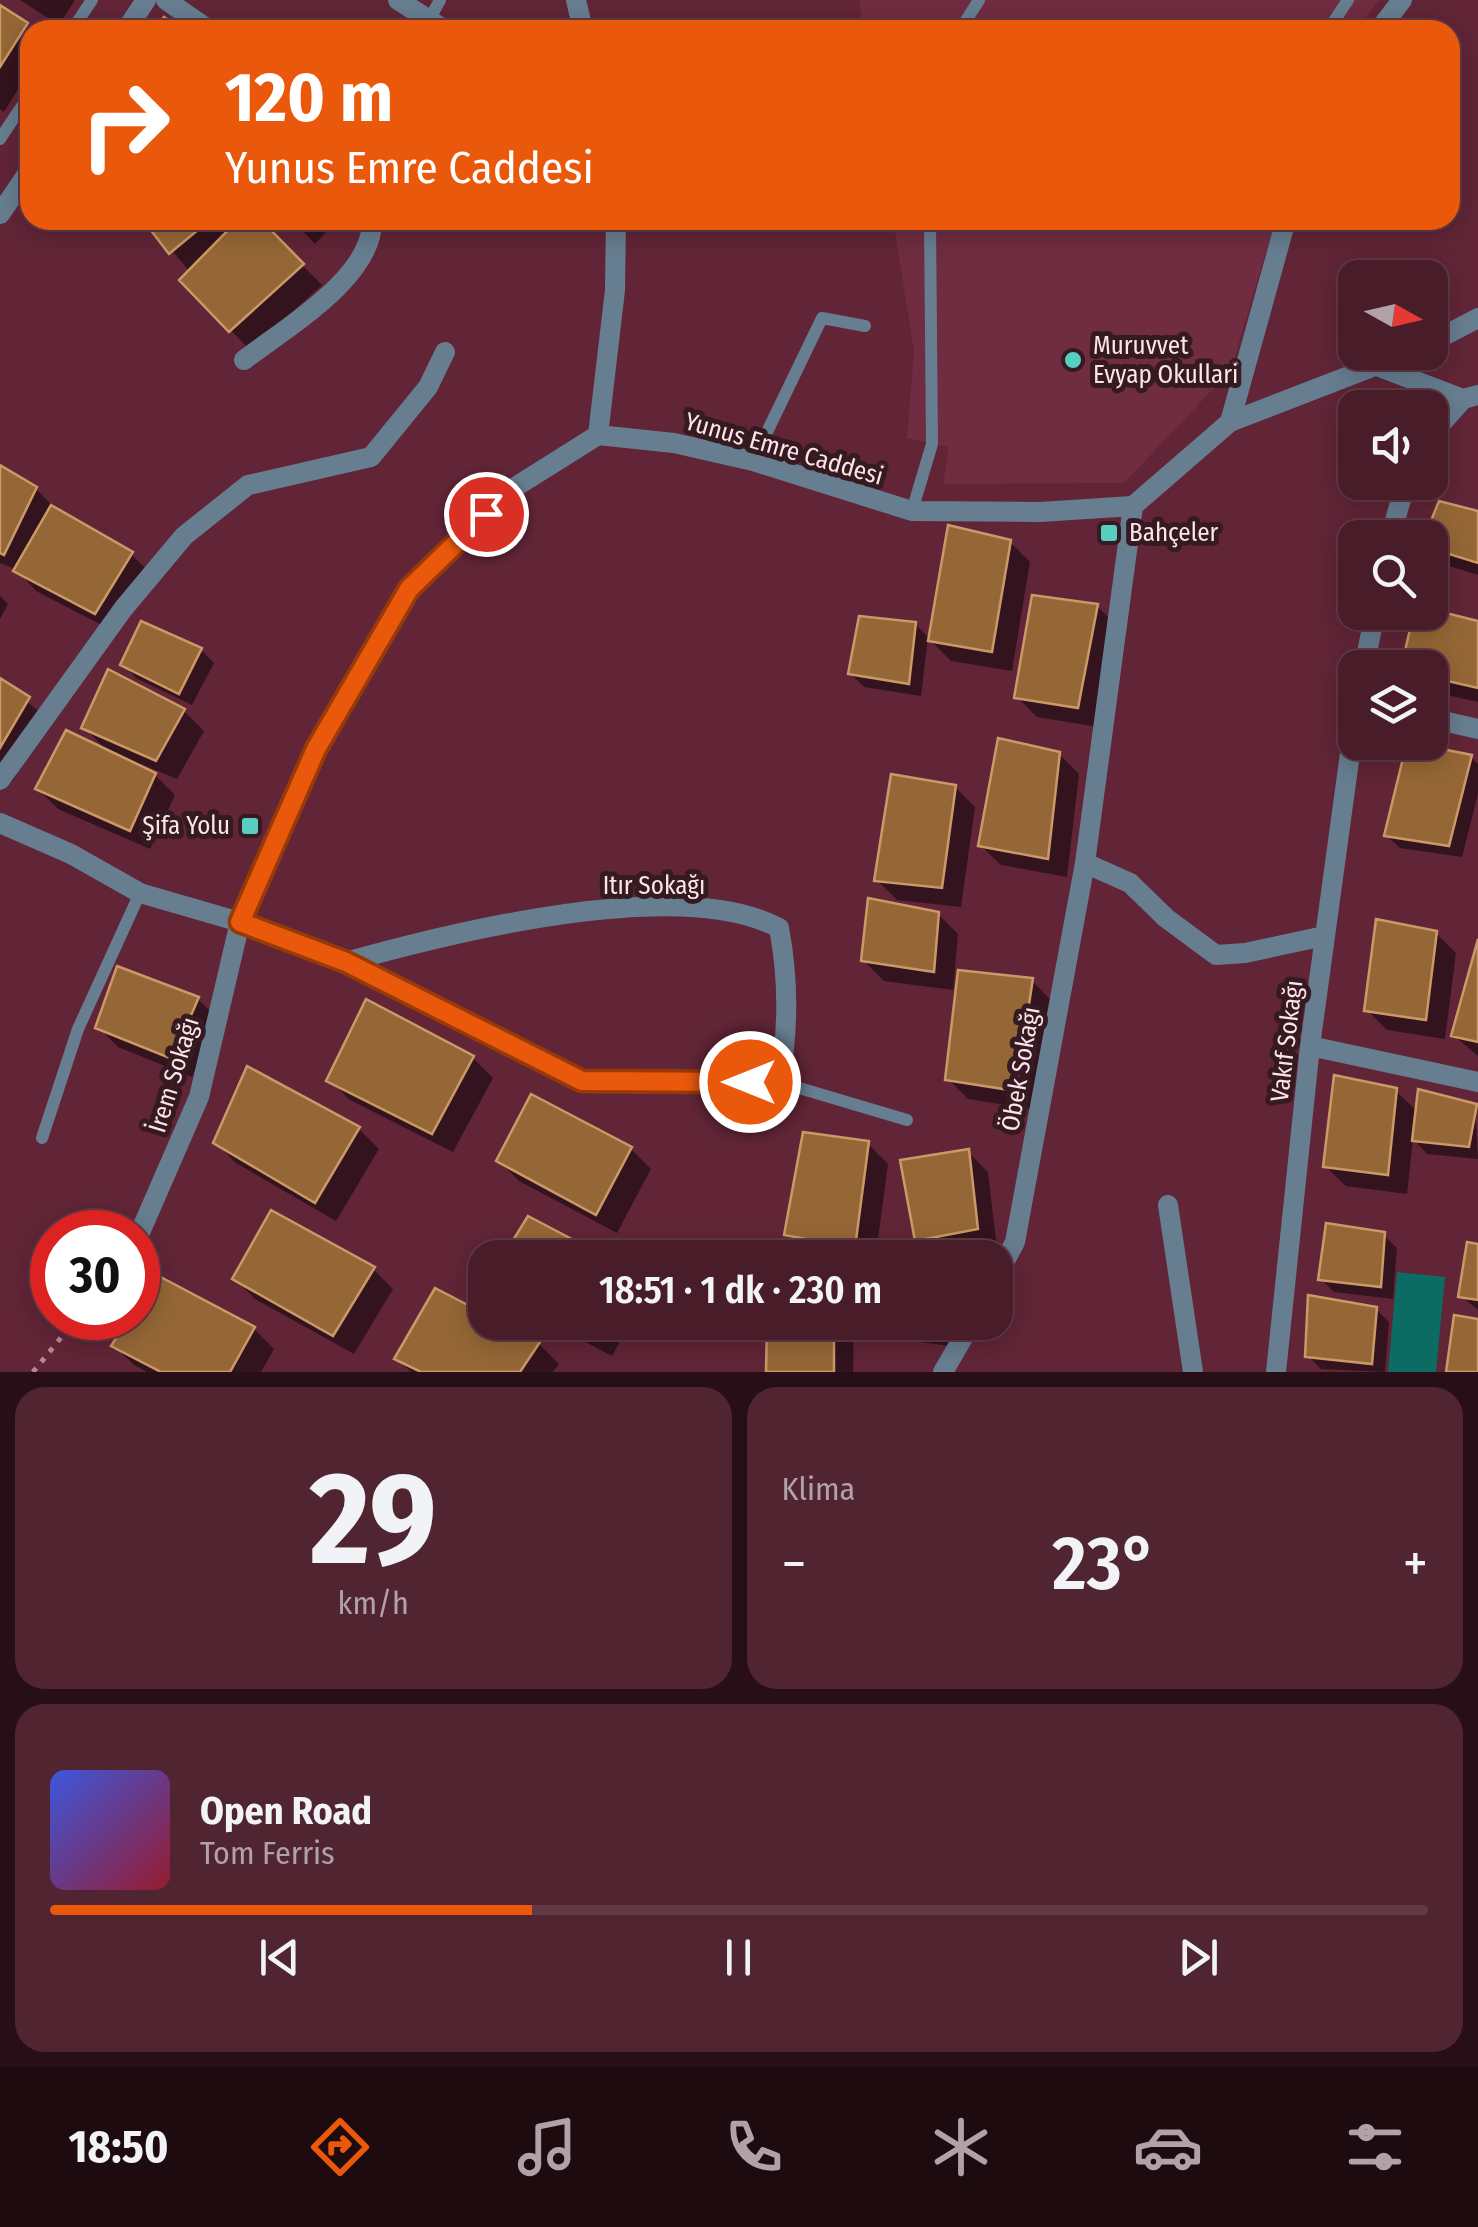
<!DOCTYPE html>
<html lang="tr">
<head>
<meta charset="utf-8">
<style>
  :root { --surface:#491c29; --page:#502531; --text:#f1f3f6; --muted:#b1a1a8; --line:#613a46; --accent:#ea580c }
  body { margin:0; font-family:"Fira Sans Condensed",sans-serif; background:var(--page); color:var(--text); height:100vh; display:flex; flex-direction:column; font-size:38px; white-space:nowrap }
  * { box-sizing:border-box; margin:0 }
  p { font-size:32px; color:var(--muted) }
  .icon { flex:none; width:55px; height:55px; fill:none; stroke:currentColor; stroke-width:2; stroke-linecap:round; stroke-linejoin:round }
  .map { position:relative; height:1372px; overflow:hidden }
  .panel { display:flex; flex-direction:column; gap:15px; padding:15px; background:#280f17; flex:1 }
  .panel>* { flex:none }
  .top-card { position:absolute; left:20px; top:20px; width:1440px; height:210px; border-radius:30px; box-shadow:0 5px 25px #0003,0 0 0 2px var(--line); background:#ea580c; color:#fff; overflow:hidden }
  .needle { width:65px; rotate:98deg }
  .buttons { position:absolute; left:1338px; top:260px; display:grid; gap:20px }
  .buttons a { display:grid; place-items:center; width:110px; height:110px; border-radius:20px; background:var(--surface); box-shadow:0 5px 25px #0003,0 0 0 2px var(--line); font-size:50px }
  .speed { position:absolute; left:30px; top:1210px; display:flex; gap:20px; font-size:50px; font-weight:700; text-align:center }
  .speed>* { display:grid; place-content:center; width:130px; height:130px; border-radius:50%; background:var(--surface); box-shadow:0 5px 25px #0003,0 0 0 2px var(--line); line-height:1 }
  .speed .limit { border:15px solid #d22; background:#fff; color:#111 }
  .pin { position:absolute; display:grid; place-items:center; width:85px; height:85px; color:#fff; margin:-42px; border:5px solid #fff; border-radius:50%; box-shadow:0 2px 10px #0007 }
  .me { position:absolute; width:110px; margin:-55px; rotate:270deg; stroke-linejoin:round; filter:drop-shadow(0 0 8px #0008) }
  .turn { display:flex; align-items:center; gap:35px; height:210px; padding:0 40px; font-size:45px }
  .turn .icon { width:130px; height:130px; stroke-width:2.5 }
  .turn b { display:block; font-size:70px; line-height:85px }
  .big { font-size:75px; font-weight:600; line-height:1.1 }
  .panel .card { flex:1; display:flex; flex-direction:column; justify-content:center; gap:15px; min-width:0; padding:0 35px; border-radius:30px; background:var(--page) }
  .panel .dial { align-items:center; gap:0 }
  .dial b { font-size:130px; line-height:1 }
  .song { display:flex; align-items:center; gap:30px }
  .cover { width:120px; height:120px; border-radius:15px; background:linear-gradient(135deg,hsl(230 70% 55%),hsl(350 70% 35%)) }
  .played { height:10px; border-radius:5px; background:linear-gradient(90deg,var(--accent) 35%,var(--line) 35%) }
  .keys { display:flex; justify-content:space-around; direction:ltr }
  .heat { display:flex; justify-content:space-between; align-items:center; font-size:55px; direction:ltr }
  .panel .tiles { flex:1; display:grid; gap:15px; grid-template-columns:1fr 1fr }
  .card:last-child { grid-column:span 2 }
  .trip { position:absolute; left:468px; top:1240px; width:545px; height:100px; border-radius:30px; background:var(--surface); box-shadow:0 5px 25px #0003,0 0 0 2px var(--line); font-weight:600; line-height:100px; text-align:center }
  .dock { display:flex; height:160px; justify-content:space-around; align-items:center; background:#1d0b10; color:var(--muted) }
  .dock .icon { width:70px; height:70px }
  .dock .current { color:var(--accent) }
  .dock b { font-size:45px; color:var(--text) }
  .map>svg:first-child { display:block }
  .built { fill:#702c40 }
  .water { fill:#0c6b62 }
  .shadow { fill:#0007 }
  .building { fill:#966736; stroke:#cb9968; stroke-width:2.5 }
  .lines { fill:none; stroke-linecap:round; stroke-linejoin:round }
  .path { stroke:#b38a95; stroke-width:5; stroke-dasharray:5 8; stroke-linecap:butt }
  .service { stroke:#677e91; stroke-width:12 }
  .minor { stroke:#677e91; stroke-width:20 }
  .route-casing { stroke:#983908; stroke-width:25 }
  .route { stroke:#ea580c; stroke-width:18 }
  .poi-dot { fill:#58cec0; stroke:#351a21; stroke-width:4 }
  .labels { text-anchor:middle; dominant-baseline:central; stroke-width:10; stroke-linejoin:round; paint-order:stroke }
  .poi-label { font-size:25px; fill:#fce4e9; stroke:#351a21; text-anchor:start }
  .street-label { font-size:25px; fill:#fce4e9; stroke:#351a21 }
</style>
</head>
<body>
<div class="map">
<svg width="1478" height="1372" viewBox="0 0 1478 1372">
  <rect width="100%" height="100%" fill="#612537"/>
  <path class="built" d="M859,0H1379L1357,30H863Z
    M893,220H1260L1276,233L1267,248L1231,370L1124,483L943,484L949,447L907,438L914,351Z"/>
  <path class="water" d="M1397,1272L1445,1277L1436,1372H1388Z"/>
  <path class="shadow" d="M20,0H75L59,25Z
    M0,8L32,30L30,70L4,112L0,109Z
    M146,220H235L238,224L257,220L322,285L250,350L182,280L190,272Z
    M292,220H337L315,244Z
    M0,468L36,489L56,509L131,554L151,574L115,632L36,591L17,570L0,563Z
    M1478,513V575L1443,564L1430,551V538Z
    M1010,542L1030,562L1012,671L951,661L928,638L921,696L864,687L851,674L915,624L931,640Z
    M0,596L8,604L0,619Z
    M1097,606L1117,626L1098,727L1037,717L1017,697Z
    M1478,624V702L1430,691V668Z
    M201,650L214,663L192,705L136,678L123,664Z
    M110,672L184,711L204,731L177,779L141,764L139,768L155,775L175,795L150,849L58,809L38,789L109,753L84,727Z
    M0,681L49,719L12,782L0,776Z
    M1409,742L1471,757L1478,764V794L1462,857L1400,848L1386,835Z
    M1059,754L1079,774L1067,877L1001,865L980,845Z
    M955,787L975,807L961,907L897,900L877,880Z
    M938,914L958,934L953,990L884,981L864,961Z
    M1436,933L1456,953L1445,1039L1387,1030L1367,1010Z
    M1478,949V1056L1454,1036Z
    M1032,981L1052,1001L1036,1110L968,1099L948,1079Z
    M198,999L218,1019L192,1077L118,1047L98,1027Z
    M473,1058L493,1078L453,1152L350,1100L330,1080Z
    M1395,1090L1418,1112L1475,1106L1478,1159L1427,1154L1413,1139L1407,1194L1346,1186L1325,1166Z
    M532,1097L631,1149L651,1169L617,1233L519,1181L499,1161Z
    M359,1129L379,1149L336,1221L236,1163L216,1143Z
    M868,1144L888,1164L876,1254L898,1258L807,1254L786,1234Z
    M968,1152L988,1172L997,1249L934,1258L917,1240Z
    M1383,1235L1397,1248L1393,1299L1334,1292L1321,1279Z
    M1478,1246V1310L1461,1296Z
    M373,1269L393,1289L354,1354L255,1299L235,1279Z
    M156,1277L254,1329L274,1349L261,1372H147L134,1365L114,1346L132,1318H138V1308Z
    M1376,1309L1389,1322L1385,1372L1321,1369L1308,1356Z
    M485,1317V1322H496L539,1344L559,1364L553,1372H411L398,1359Z
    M547,1322H631L612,1356Z
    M748,1322L749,1341L679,1342L659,1323Z
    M769,1322H849L854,1328L853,1372H769Z
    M869,1322H953L949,1346L884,1337Z"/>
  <path class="building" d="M0,5L28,23L0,67Z
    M164,17L183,30H154Z
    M143,220H210L169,254Z
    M238,220H261L304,264L229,332L179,280Z
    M0,465L37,487L4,555L0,553Z
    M1439,501L1478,511V563L1430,548V538H1424Z
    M51,505L133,552L95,614L13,571Z
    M948,525L1011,540L992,652L928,641Z
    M1032,595L1098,604L1078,708L1014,698Z
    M1430,609L1478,621V688L1430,677V668H1401L1414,612Z
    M859,616L916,622L909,684L848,674Z
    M141,621L202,648L179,694L120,665Z
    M108,669L185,709L156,761L81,728Z
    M0,678L30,697L0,748Z
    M66,730L156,773L130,831L35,789Z
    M998,738L1060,752L1048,859L978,846Z
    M1407,742L1472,755L1449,846L1384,836Z
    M891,774L956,785L942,888L874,881Z
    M868,898L939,912L934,972L861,961Z
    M1376,919L1437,931L1426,1020L1364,1011Z
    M1478,939V1042L1451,1036Z
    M117,966L199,997L172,1059L95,1028Z
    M958,970L1033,978L1016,1091L945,1080Z
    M366,999L474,1056L432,1134L326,1081Z
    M247,1066L360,1127L315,1203L213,1143Z
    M1334,1075L1397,1088L1388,1175L1323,1167Z
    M1418,1089L1477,1104L1469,1147L1412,1141Z
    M531,1094L632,1147L596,1215L496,1161Z
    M803,1132L869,1141L855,1248L784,1235Z
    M969,1149L978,1229L915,1241L900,1160Z
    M271,1210L375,1267L333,1336L232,1279Z
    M528,1216L608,1258H502Z
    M1326,1223L1385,1232L1381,1287L1318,1280Z
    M1467,1242L1478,1244V1300L1458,1297Z
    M870,1250L913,1258H869Z
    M155,1274L255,1327L230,1372H161L111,1346L129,1318H138V1303Z
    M435,1288L485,1314V1322H502L540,1342L520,1372H421L394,1359Z
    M1308,1295L1377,1307L1372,1364L1305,1357Z
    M1454,1315L1478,1319V1372H1446Z
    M561,1322H600L591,1338Z
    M767,1322H834V1372H766Z"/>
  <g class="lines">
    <path class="path" d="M33,1372L77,1318"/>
    <path class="service" d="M429,20L440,0
      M72,30L92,0
      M960,30L979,0
      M1328,30L1348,0
      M0,139L30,94
      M753,461L822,318L865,326
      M912,511L932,444L930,220
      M779,1082L907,1120
      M42,1138L78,1029L140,893"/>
    <path class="minor" d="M166,0L209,30
      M398,0L445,30
      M576,0L583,30
      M126,30L146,0
      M1379,30L1402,0
      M0,214L30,170
      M1430,343L1478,318
      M244,360C284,329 374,277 372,220
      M1377,366L1463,399L1478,395
      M1230,422L1286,220
      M598,435L615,290L616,220
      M1430,436L1463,399
      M1390,538L1406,482
      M1364,668L1375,612
      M1430,718L1478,729
      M0,780L123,609L184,536L248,485L371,457L428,387L445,352
      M0,823L71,854L140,893L240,922L346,962L581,1081L779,1082C789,1029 789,981 779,928C681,875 453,932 346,962
      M1085,863L1130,883L1166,918L1216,955L1245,953L1324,936
      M1310,1046L1478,1082
      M1168,1205L1193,1372
      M138,1237L199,1097L240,922L316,749L409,589L512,489L598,435L674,443L753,461L912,511L1040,512L1133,506L1230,422L1411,352
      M995,1279L1015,1242L1085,863L1133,506
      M943,1372L972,1322
      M1276,1372L1310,1046L1355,717"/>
  </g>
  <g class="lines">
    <defs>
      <path id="route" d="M486,514L409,589L316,749L240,922L346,962L582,1081L750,1082"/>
    </defs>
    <use href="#route" class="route-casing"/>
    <use href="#route" class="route"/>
  </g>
  <g class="poi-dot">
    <circle cx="1073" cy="360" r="10"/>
    <rect x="1099" y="523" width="20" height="20" rx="5"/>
    <rect x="240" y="816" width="20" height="20" rx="5"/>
  </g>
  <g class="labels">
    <g class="poi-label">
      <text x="1093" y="346">Muruvvet<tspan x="1093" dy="29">Evyap Okullari</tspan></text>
      <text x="1129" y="533">Bahçeler</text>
      <text x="230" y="826" text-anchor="end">Şifa Yolu</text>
    </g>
    <g class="street-label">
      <text transform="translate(784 449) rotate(16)">Yunus Emre Caddesi</text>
      <text x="654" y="886">Itır Sokağı</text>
      <text transform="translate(1287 1041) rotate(-83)">Vakıf Sokağı</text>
      <text transform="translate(1021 1069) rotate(-80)">Öbek Sokağı</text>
      <text transform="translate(174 1075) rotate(-73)">İrem Sokağı</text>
    </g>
  </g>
</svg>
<div class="buttons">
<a><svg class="needle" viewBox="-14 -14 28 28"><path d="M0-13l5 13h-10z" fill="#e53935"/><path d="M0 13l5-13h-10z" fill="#b1a1a8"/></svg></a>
<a><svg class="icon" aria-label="sound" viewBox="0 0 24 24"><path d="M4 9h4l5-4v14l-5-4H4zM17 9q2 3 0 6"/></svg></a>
<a><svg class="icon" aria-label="search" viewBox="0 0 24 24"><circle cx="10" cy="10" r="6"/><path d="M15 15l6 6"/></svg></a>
<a><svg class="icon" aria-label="layers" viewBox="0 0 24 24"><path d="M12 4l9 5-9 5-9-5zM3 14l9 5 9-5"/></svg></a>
</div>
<div class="speed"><div class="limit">30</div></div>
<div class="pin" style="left:486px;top:514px;background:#d93025"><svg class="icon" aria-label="arrive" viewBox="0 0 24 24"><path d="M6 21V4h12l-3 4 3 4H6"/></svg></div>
<svg class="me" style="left:750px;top:1082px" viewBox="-20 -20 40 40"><circle r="17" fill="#ea580c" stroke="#fff" stroke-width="3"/><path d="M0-11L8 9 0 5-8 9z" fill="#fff"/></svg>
<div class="trip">18:51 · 1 dk · 230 m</div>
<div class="top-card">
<div class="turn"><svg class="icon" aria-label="right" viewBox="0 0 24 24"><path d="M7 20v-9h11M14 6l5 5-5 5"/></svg><div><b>120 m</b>Yunus Emre Caddesi</div></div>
</div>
</div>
<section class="panel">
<div class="tiles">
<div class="card dial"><b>29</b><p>km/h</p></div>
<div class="card"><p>Klima</p>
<div class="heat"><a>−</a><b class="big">23°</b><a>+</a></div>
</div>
<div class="card">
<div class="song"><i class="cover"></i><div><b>Open Road</b><p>Tom Ferris</p></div></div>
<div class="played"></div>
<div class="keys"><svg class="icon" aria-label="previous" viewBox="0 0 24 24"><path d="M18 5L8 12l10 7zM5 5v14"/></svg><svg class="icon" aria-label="pause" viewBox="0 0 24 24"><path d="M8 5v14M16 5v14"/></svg><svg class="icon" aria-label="next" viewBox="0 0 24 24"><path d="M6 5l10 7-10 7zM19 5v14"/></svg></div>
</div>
</div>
</section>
<nav class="dock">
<b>18:50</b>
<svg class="icon current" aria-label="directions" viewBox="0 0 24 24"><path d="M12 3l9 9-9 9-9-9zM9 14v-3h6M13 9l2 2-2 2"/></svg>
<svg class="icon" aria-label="music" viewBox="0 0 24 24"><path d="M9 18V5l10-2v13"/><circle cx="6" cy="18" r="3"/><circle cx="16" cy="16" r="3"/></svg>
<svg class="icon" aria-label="phone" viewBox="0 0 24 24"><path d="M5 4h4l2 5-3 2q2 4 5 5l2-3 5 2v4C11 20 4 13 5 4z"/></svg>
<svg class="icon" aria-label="climate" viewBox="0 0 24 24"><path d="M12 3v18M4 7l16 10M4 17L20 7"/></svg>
<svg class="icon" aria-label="car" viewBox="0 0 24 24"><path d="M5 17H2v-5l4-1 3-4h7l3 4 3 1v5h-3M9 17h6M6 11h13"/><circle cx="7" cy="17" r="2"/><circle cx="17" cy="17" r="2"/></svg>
<svg class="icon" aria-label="filters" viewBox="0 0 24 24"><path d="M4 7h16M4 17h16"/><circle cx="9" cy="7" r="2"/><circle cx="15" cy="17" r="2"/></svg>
</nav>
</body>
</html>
